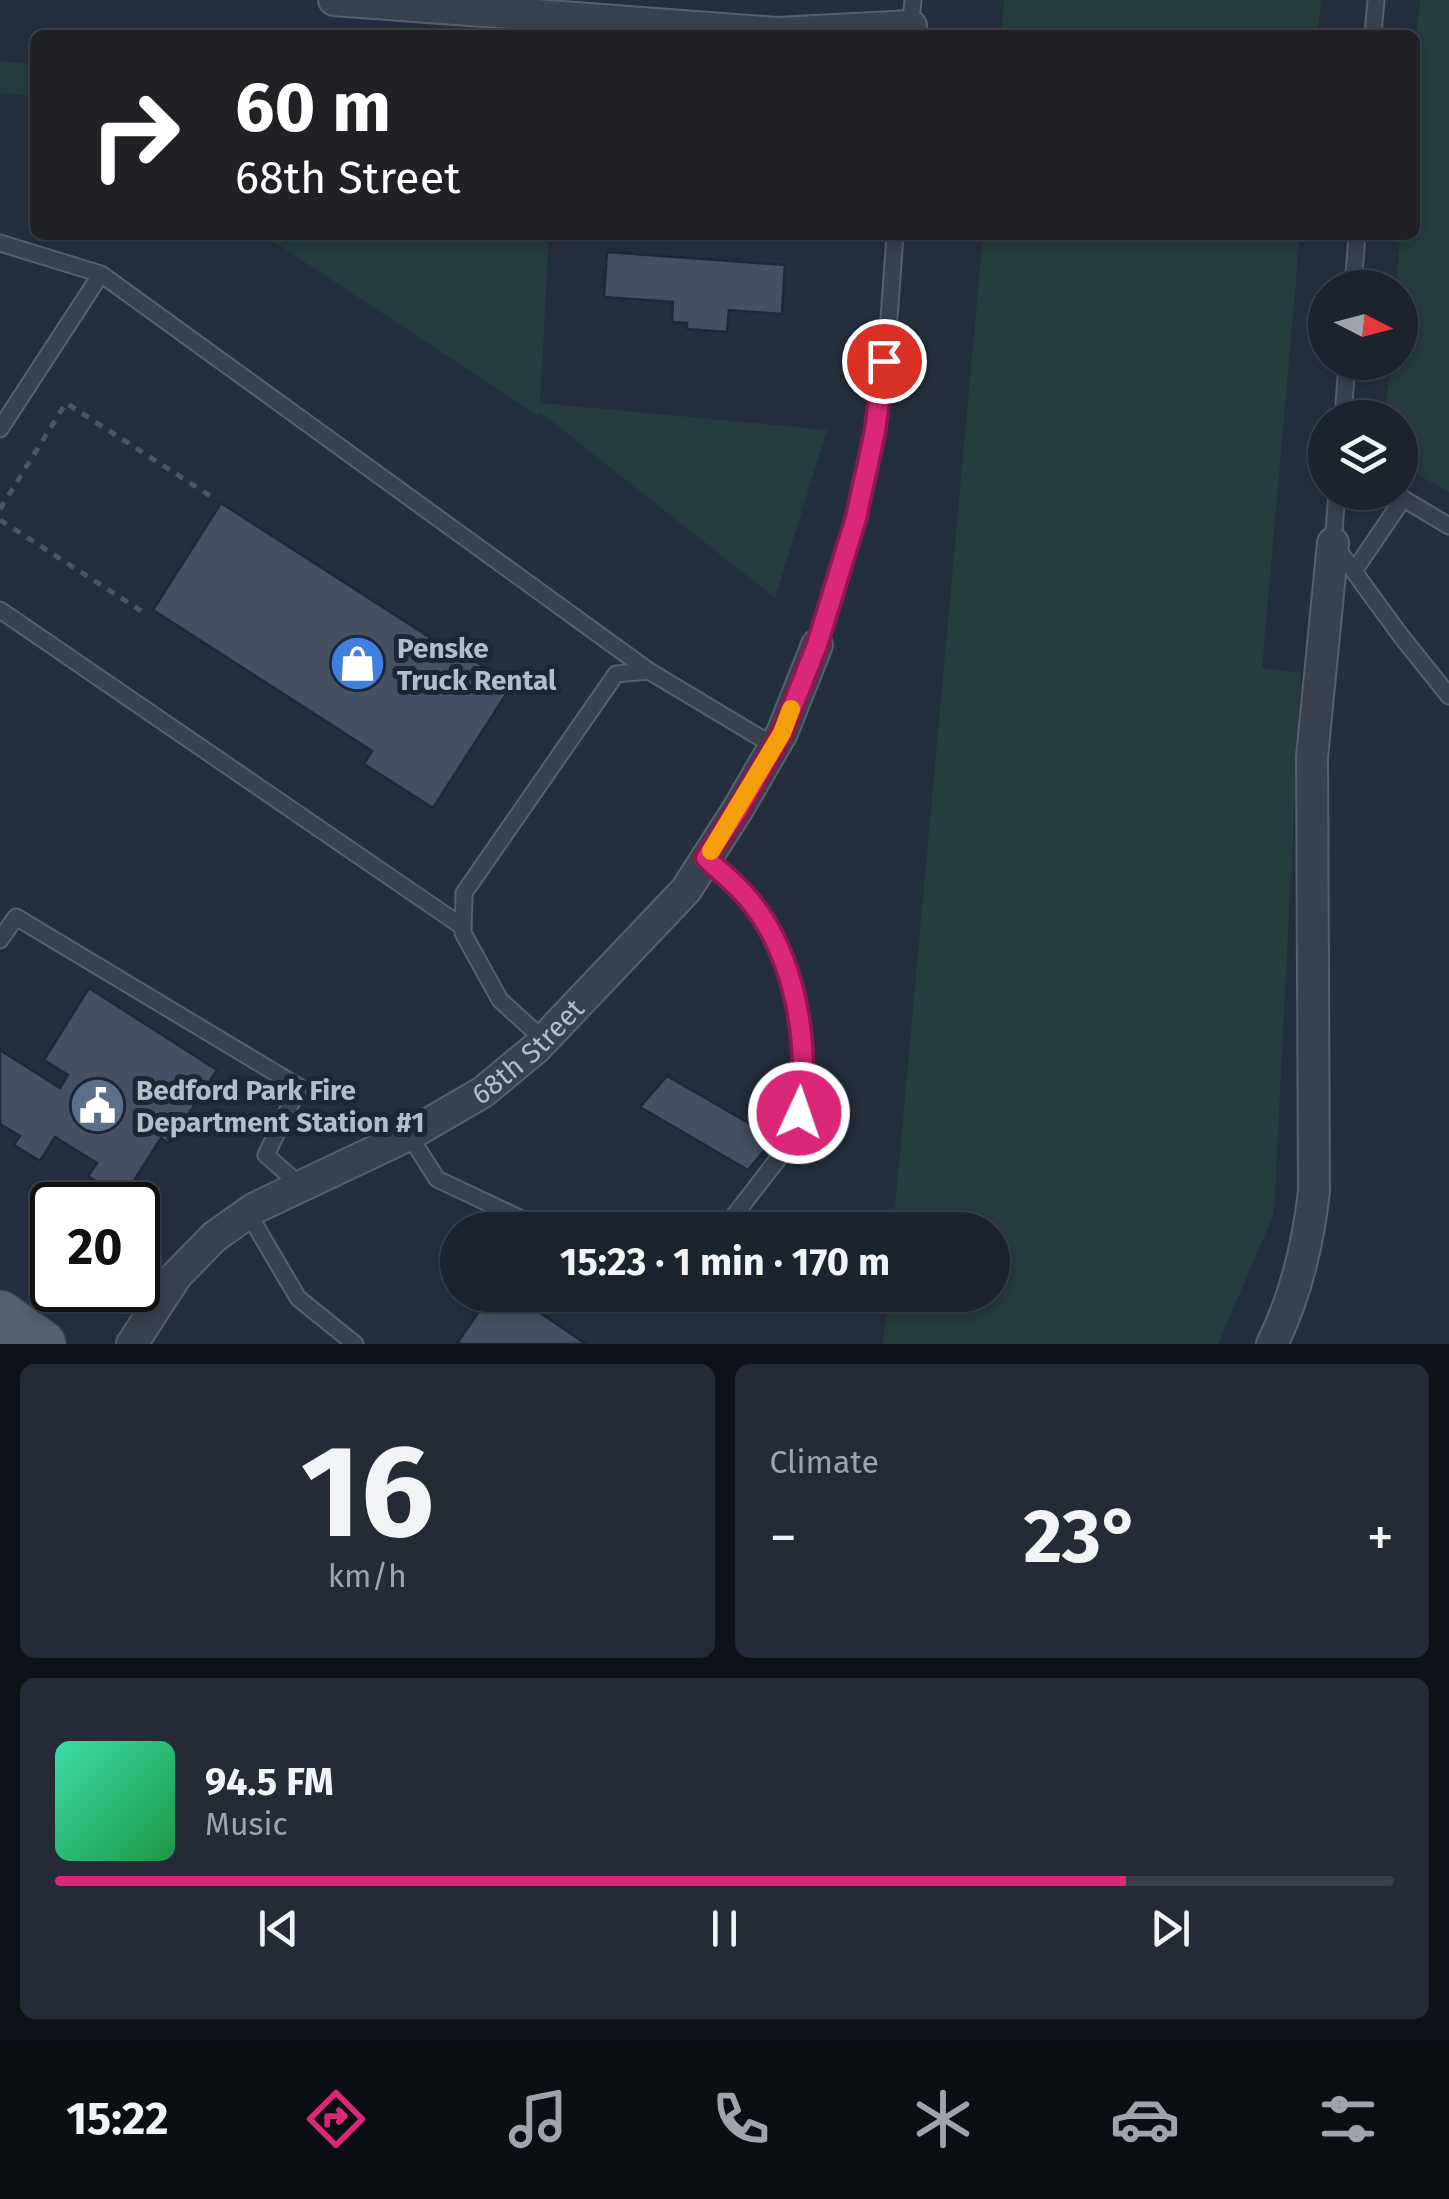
<!DOCTYPE html>
<html lang="en">
<head>
<meta charset="utf-8">
<style>
  :root { --surface:#1b232e; --page:#242b36; --text:#f1f3f6; --muted:#a0a4aa; --line:#39404a; --accent:#db2777 }
  body { margin:0; font-family:"Fira Sans",sans-serif; background:var(--page); color:var(--text); height:100vh; display:flex; flex-direction:column; font-size:38px; white-space:nowrap }
  * { box-sizing:border-box; margin:0 }
  p { font-size:32px; color:var(--muted) }
  .icon { flex:none; width:55px; height:55px; fill:none; stroke:currentColor; stroke-width:2; stroke-linecap:round; stroke-linejoin:round }
  .map { position:relative; height:1344px; overflow:hidden }
  .drawer { display:flex; flex-direction:column; gap:20px; padding:20px; background:#0f1319; flex:1 }
  .drawer>* { flex:none }
  .hud { position:absolute; left:30px; top:30px; width:1390px; height:210px; border-radius:15px; box-shadow:0 5px 15px #0003,0 0 0 2px var(--line); background:#202124; color:#fff; overflow:hidden }
  .needle { width:65px; rotate:96deg }
  .tools { position:absolute; left:1308px; top:270px; display:grid; gap:20px }
  .tools a { display:grid; place-items:center; width:110px; height:110px; border-radius:50%; background:var(--surface); box-shadow:0 5px 15px #0003,0 0 0 2px var(--line); font-size:50px }
  .speed { position:absolute; left:30px; top:1182px; display:flex; gap:20px; font-size:50px; font-weight:700; text-align:center }
  .speed>* { display:grid; place-content:center; width:130px; height:130px; border-radius:50%; background:var(--surface); box-shadow:0 5px 15px #0003,0 0 0 2px var(--line); line-height:1 }
  .speed .limit { border:5px solid #111; border-radius:15px; background:#fff; color:#111 }
  .pin { position:absolute; display:grid; place-items:center; width:85px; height:85px; color:#fff; margin:-42px; border:5px solid #fff; border-radius:50%; box-shadow:0 2px 10px #0007 }
  .me { position:absolute; width:110px; margin:-55px; rotate:3deg; stroke-linejoin:round; filter:drop-shadow(0 0 8px #0008) }
  .turn { display:flex; align-items:center; gap:35px; height:210px; padding:0 40px; font-size:45px }
  .turn .icon { width:130px; height:130px; stroke-width:2.5 }
  .turn b { display:block; font-size:70px; line-height:85px }
  .big { font-size:75px; font-weight:700; line-height:1.1 }
  .drawer .widget { flex:1; display:flex; flex-direction:column; justify-content:center; gap:15px; min-width:0; padding:0 35px; border-radius:15px; background:var(--page) }
  .drawer .dial { align-items:center; gap:0 }
  .dial b { font-size:130px; line-height:1 }
  .song { display:flex; align-items:center; gap:30px }
  .cover { width:120px; height:120px; border-radius:15px; background:linear-gradient(135deg,hsl(160 70% 55%),hsl(140 70% 35%)) }
  .played { height:10px; border-radius:5px; background:linear-gradient(90deg,var(--accent) 80%,var(--line) 80%) }
  .keys { display:flex; justify-content:space-around; direction:ltr }
  .heat { display:flex; justify-content:space-between; align-items:center; font-size:55px; direction:ltr }
  .drawer .tiles { flex:1; display:grid; gap:20px; grid-template-columns:1fr 1fr }
  .widget:last-child { grid-column:span 2 }
  .trip { position:absolute; left:440px; top:1212px; width:570px; height:100px; border-radius:50px; background:var(--surface); box-shadow:0 5px 15px #0003,0 0 0 2px var(--line); font-weight:700; line-height:100px; text-align:center }
  .menu { display:flex; height:160px; justify-content:space-around; align-items:center; background:#0b0e12; color:var(--muted) }
  .menu .icon { width:70px; height:70px }
  .menu .selected { color:var(--accent) }
  .menu b { font-size:45px; color:var(--text) }
  .map>svg:first-child { display:block }
  .green { fill:#263c3f }
  .building { fill:#455162; stroke:#1f2835; stroke-width:2.5 }
  .lines { fill:none; stroke-linecap:round; stroke-linejoin:round }
  .service-casing { stroke:#565f6c; stroke-width:19 }
  .minor-casing { stroke:#565f6c; stroke-width:34 }
  .primary-casing { stroke:#414a57; stroke-width:51 }
  .path { stroke:#44595c; stroke-width:5; stroke-dasharray:8 8; stroke-linecap:butt }
  .service { stroke:#38414e; stroke-width:15 }
  .minor { stroke:#38414e; stroke-width:30 }
  .primary { stroke:#56606e; stroke-width:48 }
  .route-casing { stroke:#8e194d; stroke-width:25 }
  .route { stroke:#db2777; stroke-width:18 }
  .slow { stroke:#f59e0b; stroke-width:18 }
  .labels { text-anchor:middle; dominant-baseline:central; stroke-width:10; stroke-linejoin:round; paint-order:stroke }
  .poi-label { font-size:28px; font-weight:bold; fill:#b4bcc9; stroke:#1d2633; text-anchor:start }
  .street-label { font-size:28px; fill:#b4bcc9; stroke:#1d2633 }
</style>
</head>
<body>
<div class="map">
<svg width="1449" height="1344" viewBox="0 0 1449 1344">
  <rect width="100%" height="100%" fill="#242f3e"/>
  <path class="green" d="M1004,0H1321L1318,35H1001Z
    M1420,0H1449V492L1400,465V418L1385,417L1390,363L1400,362V288L1396,287L1400,235H1415V56Z
    M0,61L35,64V96L0,93Z
    M277,235H549L540,403L827,430L775,598L540,412L538,416L276,243Z
    M983,235H1300L1262,668L1301,673L1274,1213L1218,1344H883L887,1295H992V1230H893Z"/>
  <path class="building" d="M607,252L785,265L782,314L729,310L727,332L687,329V323L672,322L673,302L604,297Z
    M221,503L437,642L440,638L512,685L433,808L364,764L372,751L153,610Z
    M89,988L217,1070L169,1144L161,1138L123,1198L88,1176L97,1163L55,1137L40,1161L14,1145L20,1136L0,1124V1050L60,1088L68,1075L44,1060Z
    M667,1076L775,1138L748,1170L640,1107Z
    M490,1295H514L586,1344H461L458,1342Z"/>
  <g class="lines">
    <defs>
      <path id="service" d="M910,31L913,0
        M1373,35L1376,0
        M0,243L101,274L649,671
        M1353,288L1357,235
        M1343,418L1347,362
        M0,429L101,274
        M1337,492L1333,543L1401,636L1449,696
        M1392,492L1449,526
        M1354,571L1403,499
        M0,610L463,927
        M817,645C838,575 860,507 874,435C887,370 890,302 895,235
        M706,858L747,897L783,952L798,1010L803,1088L795,1137L723,1230
        M0,940L16,917L299,1087L266,1155L301,1186
        M544,1040L500,1000L463,933L464,893L616,674L649,671L774,746
        M409,1135L437,1179L545,1230
        M248,1213L298,1298L355,1344"/>
      <g id="minor">
        <path d="M334,0L778,33L911,26"/>
        <path id="s1" d="M132,1344L176,1276L214,1237L255,1208L409,1135L483,1092L536,1048L686,890L738,809L782,733L817,645"/>
        <path d="M1272,1344C1296,1296 1308,1244 1314,1191L1312,757L1333,543"/>
      </g>
      <path id="primary" d="M0,1315L41,1344"/>
    </defs>
    <use href="#service" class="service-casing"/>
    <use href="#minor" class="minor-casing"/>
    <use href="#primary" class="primary-casing"/>
    <path class="path" d="M0,509L66,403L215,499
      M0,520L143,612"/>
    <use href="#service" class="service"/>
    <use href="#minor" class="minor"/>
    <use href="#primary" class="primary"/>
  </g>
  <g class="lines">
    <defs>
      <path id="route" d="M799,1113C811,1043 794,949 745,895C734,882 719,871 706,858L738,810L782,733L817,645L856,518L875,431L884,361"/>
    </defs>
    <use href="#route" class="route-casing"/>
    <use href="#route" class="route"/>
    <path class="slow" d="M711,851L782,733L791,709"/>
  </g>
  <defs>
    <symbol id="shop-disc" viewBox="-11 -11 22 22"><circle r="9.5" fill="#3f7fe0" stroke="#1d2633"/><path d="M-5-2.5h2.3a2.7 3.5 0 0 1 5.4 0H5L5.5 6h-11ZM-1.5-2.5h3a1.5 2.3 0 0 0-3 0Z" fill="#fff"/></symbol>
    <symbol id="civic-disc" viewBox="-11 -11 22 22"><circle r="9.5" fill="#5c6f8a" stroke="#1d2633"/><path d="M-.6-6.5H3V-4.5H.6V-3L4-1V1h2V6H-6V1h2V-1L-.6-3ZM-1.2 2.5V6h2.4V2.5Z" fill="#fff"/></symbol>
  </defs>
  <g fill-rule="evenodd">
    <use href="#shop-disc" x="326" y="632" width="63" height="63"/>
    <use href="#civic-disc" x="66" y="1074" width="63" height="63"/>
  </g>
  <g class="labels">
    <g class="poi-label">
      <text x="397" y="648">Penske<tspan x="397" dy="32">Truck Rental</tspan></text>
      <text x="136" y="1090">Bedford Park Fire<tspan x="136" dy="32">Department Station #1</tspan></text>
    </g>
    <g class="street-label">
      <text stroke="none"><textPath href="#s1" startOffset="502">68th Street</textPath></text>
    </g>
  </g>
</svg>
<div class="tools">
<a><svg class="needle" viewBox="-14 -14 28 28"><path d="M0-13l5 13h-10z" fill="#e53935"/><path d="M0 13l5-13h-10z" fill="#a0a4aa"/></svg></a>
<a><svg class="icon" aria-label="layers" viewBox="0 0 24 24"><path d="M12 4l9 5-9 5-9-5zM3 14l9 5 9-5"/></svg></a>
</div>
<div class="speed"><div class="limit">20</div></div>
<div class="pin" style="left:884px;top:361px;background:#d93025"><svg class="icon" aria-label="arrive" viewBox="0 0 24 24"><path d="M6 21V4h12l-3 4 3 4H6"/></svg></div>
<svg class="me" style="left:799px;top:1113px" viewBox="-20 -20 40 40"><circle r="17" fill="#db2777" stroke="#fff" stroke-width="3"/><path d="M0-11L8 9 0 5-8 9z" fill="#fff"/></svg>
<div class="trip">15:23 · 1 min · 170 m</div>
<div class="hud">
<div class="turn"><svg class="icon" aria-label="right" viewBox="0 0 24 24"><path d="M7 20v-9h11M14 6l5 5-5 5"/></svg><div><b>60 m</b>68th Street</div></div>
</div>
</div>
<section class="drawer">
<div class="tiles">
<div class="widget dial"><b>16</b><p>km/h</p></div>
<div class="widget"><p>Climate</p>
<div class="heat"><a>−</a><b class="big">23°</b><a>+</a></div>
</div>
<div class="widget">
<div class="song"><i class="cover"></i><div><b>94.5 FM</b><p>Music</p></div></div>
<div class="played"></div>
<div class="keys"><svg class="icon" aria-label="previous" viewBox="0 0 24 24"><path d="M18 5L8 12l10 7zM5 5v14"/></svg><svg class="icon" aria-label="pause" viewBox="0 0 24 24"><path d="M8 5v14M16 5v14"/></svg><svg class="icon" aria-label="next" viewBox="0 0 24 24"><path d="M6 5l10 7-10 7zM19 5v14"/></svg></div>
</div>
</div>
</section>
<nav class="menu">
<b>15:22</b>
<svg class="icon selected" aria-label="directions" viewBox="0 0 24 24"><path d="M12 3l9 9-9 9-9-9zM9 14v-3h6M13 9l2 2-2 2"/></svg>
<svg class="icon" aria-label="music" viewBox="0 0 24 24"><path d="M9 18V5l10-2v13"/><circle cx="6" cy="18" r="3"/><circle cx="16" cy="16" r="3"/></svg>
<svg class="icon" aria-label="phone" viewBox="0 0 24 24"><path d="M5 4h4l2 5-3 2q2 4 5 5l2-3 5 2v4C11 20 4 13 5 4z"/></svg>
<svg class="icon" aria-label="climate" viewBox="0 0 24 24"><path d="M12 3v18M4 7l16 10M4 17L20 7"/></svg>
<svg class="icon" aria-label="car" viewBox="0 0 24 24"><path d="M5 17H2v-5l4-1 3-4h7l3 4 3 1v5h-3M9 17h6M6 11h13"/><circle cx="7" cy="17" r="2"/><circle cx="17" cy="17" r="2"/></svg>
<svg class="icon" aria-label="filters" viewBox="0 0 24 24"><path d="M4 7h16M4 17h16"/><circle cx="9" cy="7" r="2"/><circle cx="15" cy="17" r="2"/></svg>
</nav>
</body>
</html>
